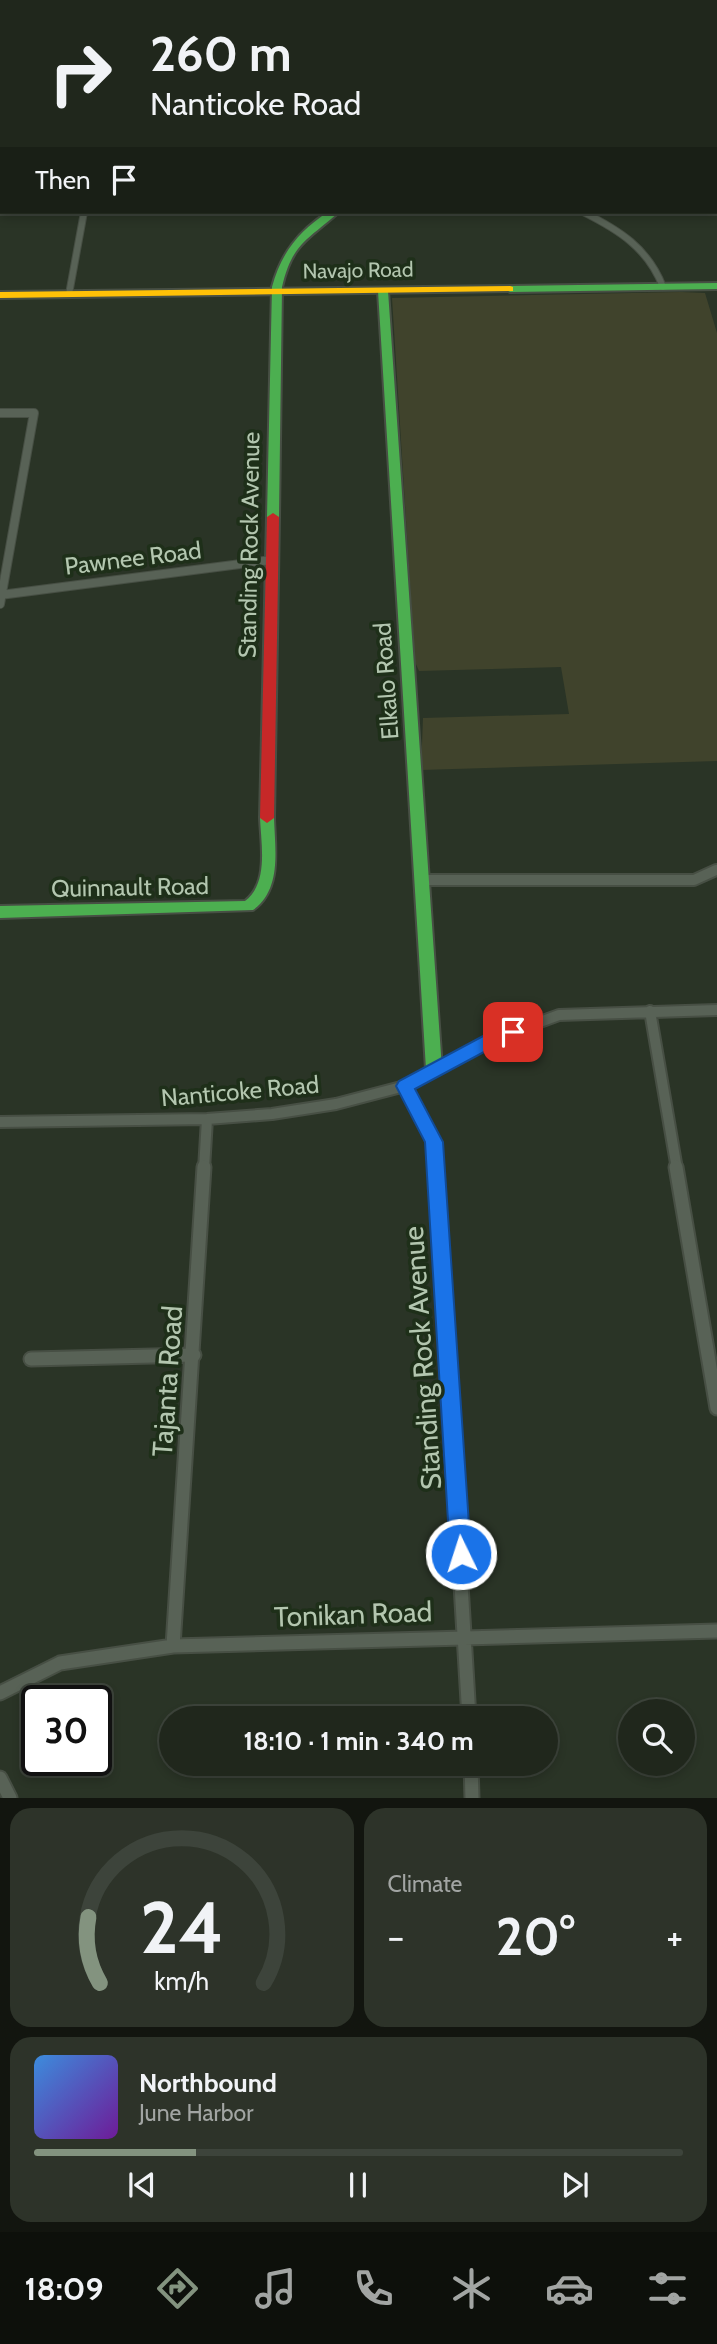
<!DOCTYPE html>
<html lang="en">
<head>
<meta charset="utf-8">
<style>
  :root { --surface:#20271c; --page:#2d3329; --text:#f1f3f6; --muted:#a2a5a3; --line:#3d443b; --accent:#83937f }
  body { margin:0; font-family:Cabin,sans-serif; background:var(--page); color:var(--text); height:100vh; display:flex; flex-direction:column; font-size:26px; white-space:nowrap }
  * { box-sizing:border-box; margin:0 }
  p { font-size:23px; color:var(--muted) }
  .icon { flex:none; width:38px; height:38px; fill:none; stroke:currentColor; stroke-width:2; stroke-linecap:round; stroke-linejoin:round }
  .map { position:relative; height:1798px; overflow:hidden }
  .details { display:flex; flex-direction:column; gap:10px; padding:10px; background:#12150f; flex:1 }
  .details>* { flex:none }
  .guide { position:absolute; left:0px; top:0px; width:718px; height:214px; box-shadow:0 4px 10px #0003,0 0 0 2px var(--line); background:#20271c; color:var(--text); overflow:hidden }
  .tools { position:absolute; left:618px; top:1699px; display:grid; gap:14px }
  .tools a { display:grid; place-items:center; width:77px; height:77px; border-radius:50%; background:var(--surface); box-shadow:0 4px 10px #0003,0 0 0 2px var(--line); font-size:35px }
  .speed { position:absolute; left:21px; top:1685px; display:flex; gap:14px; font-size:35px; font-weight:700; text-align:center }
  .speed>* { display:grid; place-content:center; width:91px; height:91px; border-radius:50%; background:var(--surface); box-shadow:0 4px 10px #0003,0 0 0 2px var(--line); line-height:1 }
  .speed .limit { border:4px solid #111; border-radius:10px; background:#fff; color:#111 }
  .pin { position:absolute; display:grid; place-items:center; width:60px; height:60px; color:#fff; margin:-30px; border-radius:14px; box-shadow:0 4px 10px #0006 }
  .me { position:absolute; width:77px; margin:-38px; rotate:356deg; stroke-linejoin:round; filter:drop-shadow(0 0 5px #0008) }
  .turn { display:flex; align-items:center; gap:24px; height:147px; padding:0 35px; font-size:32px }
  .turn .icon { width:91px; height:91px; stroke-width:2.5 }
  .turn b { display:block; font-size:49px; line-height:60px }
  .then { display:flex; align-items:center; height:66px; padding:0 35px; background:#0003; gap:14px; font-size:26px }
  .big { font-size:52px; font-weight:700; line-height:1.1 }
  .details .tile { flex:1; display:flex; flex-direction:column; justify-content:center; gap:10px; min-width:0; padding:0 24px; border-radius:21px; background:var(--page) }
  .details .dial { align-items:center; gap:0 }
  .dial svg { height:182px; overflow:visible; fill:none; stroke:var(--line); stroke-width:7; stroke-linecap:round; text-anchor:middle }
  .dial text { fill:var(--text); stroke:none }
  .song { display:flex; align-items:center; gap:21px }
  .cover { width:84px; height:84px; border-radius:10px; background:linear-gradient(135deg,hsl(210 70% 55%),hsl(280 70% 35%)) }
  .played { height:7px; border-radius:4px; background:linear-gradient(90deg,var(--accent) 25%,var(--line) 25%) }
  .keys { display:flex; justify-content:space-around; direction:ltr }
  .heat { display:flex; justify-content:space-between; align-items:center; font-size:38px; direction:ltr }
  .details .tiles { flex:1; display:grid; gap:10px; grid-template-columns:1fr 1fr }
  .tile:last-child { grid-column:span 2 }
  .trip { position:absolute; left:159px; top:1706px; width:399px; height:70px; border-radius:35px; background:var(--surface); box-shadow:0 4px 10px #0003,0 0 0 2px var(--line); font-weight:700; line-height:70px; text-align:center }
  .menu { display:flex; height:112px; justify-content:space-around; align-items:center; background:#0d100b; color:var(--muted) }
  .menu .icon { width:49px; height:49px }
  .menu .on { color:var(--accent) }
  .menu b { font-size:32px; color:var(--text) }
  .map>svg:first-child { display:block }
  .green { fill:#40432c }
  .lines { fill:none; stroke-linecap:round; stroke-linejoin:round }
  .street-far3-casing { stroke:#474f44; stroke-width:8 }
  .street-far2-casing { stroke:#474f44; stroke-width:10 }
  .street-far1-casing { stroke:#474f44; stroke-width:14 }
  .street-casing { stroke:#474f44; stroke-width:17 }
  .fast-casing { stroke:#474f44; stroke-width:4 }
  .slow-casing { stroke:#474f44; stroke-width:4 }
  .jam-casing { stroke:#474f44; stroke-width:4 }
  .street-far3 { stroke:#586256; stroke-width:6 }
  .street-far2 { stroke:#586256; stroke-width:8 }
  .street-far1 { stroke:#586256; stroke-width:10 }
  .street { stroke:#586256; stroke-width:13 }
  .fast { fill:#4caf50; fill-rule:evenodd }
  .slow { fill:#ffc107; fill-rule:evenodd }
  .jam { fill:#c62828; fill-rule:evenodd }
  .route { fill:#1a73e8; stroke:#114b97; stroke-width:2 }
  .labels { text-anchor:middle; dominant-baseline:central; stroke-width:7; stroke-linejoin:round; paint-order:stroke }
  .far-street-label { font-size:21px; fill:#b3c6af; stroke:#1e2f19 }
  .street-label { font-size:24px; fill:#b3c6af; stroke:#1e2f19 }
  .near-street-label { font-size:28px; fill:#b3c6af; stroke:#1e2f19 }
</style>
</head>
<body>
<div class="map">
<svg width="717" height="1798" viewBox="0 0 717 1798">
  <rect width="100%" height="100%" fill="#2a3426"/>
  <path class="green" d="M681,292L705,293L717,333V761L421,770L423,718L569,714L561,667L419,671L415,662L392,298Z"/>
  <g class="lines">
    <defs>
      <path id="street-far3" d="M22,0L26,2
        M249,0L252,2
        M617,0L621,2
        M39,2L44,0
        M583,212C619,230 648,248 663,287
        M69,294L84,212"/>
      <path id="street-far2" d="M0,413H34L0,604
        M0,595L271,560"/>
      <path id="street-far1" d="M421,880H694L716,870
        M650,1011L677,1169
        M405,1086L434,1142L436,1169
        M0,1122L207,1119L272,1114L336,1104L405,1086L491,1040L559,1015L717,1010
        M204,1169L207,1119"/>
      <path id="street" d="M436,1167L469,1718
        M676,1167L717,1408
        M31,1359L194,1355
        M173,1646L204,1167
        M0,1693L60,1663L173,1646L717,1631
        M471,1764L472,1798
        M0,1778L10,1798"/>
      <path id="fast" d="M328,212H339C308,240 292,243 282,287L279,517L273,521L267,517L272,287C281,253 299,231 328,212Z
        M717,283V289L510,292L505,289L510,286Z
        M383,288L388,291L442,1069L439,1074L434,1076L429,1074L426,1069L378,291Z
        M267,813L274,818C275,850 282,889 253,910L0,918V906L245,901C269,883 261,844 260,818Z"/>
      <path id="slow" d="M360,0H368V2H360Z
        M510,286L513,287V291L0,298V292Z"/>
      <path id="jam" d="M273,513L279,517L274,818L267,823L260,818L267,517Z"/>
    </defs>
    <use href="#street-far3" class="street-far3-casing"/>
    <use href="#street-far2" class="street-far2-casing"/>
    <use href="#street-far1" class="street-far1-casing"/>
    <use href="#street" class="street-casing"/>
    <use href="#fast" class="fast-casing"/>
    <use href="#slow" class="slow-casing"/>
    <use href="#jam" class="jam-casing"/>
    <use href="#street-far3" class="street-far3"/>
    <use href="#street-far2" class="street-far2"/>
    <use href="#street-far1" class="street-far1"/>
    <use href="#street" class="street"/>
    <use href="#fast" class="fast"/>
    <use href="#slow" class="slow"/>
    <use href="#jam" class="jam"/>
  </g>
  <path class="route" d="M513,1025L519,1027L522,1032L519,1037L497,1045L415,1089L443,1142L471,1554L468,1562L461,1565L453,1562L450,1554L425,1142L396,1086L399,1081L485,1035Z"/>
  <g class="labels">
    <g class="far-street-label">
      <text transform="translate(358 270) rotate(-1)">Navajo Road</text>
    </g>
    <g class="street-label">
      <text transform="translate(249 545) rotate(-89)">Standing Rock Avenue</text>
      <text transform="translate(133 558) rotate(-7)">Pawnee Road</text>
      <text transform="translate(386 681) rotate(-94)">Elkalo Road</text>
      <text transform="translate(130 887) rotate(-1)">Quinnault Road</text>
      <text transform="translate(240 1091) rotate(-5)">Nanticoke Road</text>
    </g>
    <g class="near-street-label">
      <text transform="translate(422 1358) rotate(-94)">Standing Rock Avenue</text>
      <text transform="translate(167 1381) rotate(-86)">Tajanta Road</text>
      <text transform="translate(353 1614) rotate(-2)">Tonikan Road</text>
    </g>
  </g>
</svg>
<div class="tools">
<a><svg class="icon" aria-label="search" viewBox="0 0 24 24"><circle cx="10" cy="10" r="6"/><path d="M15 15l6 6"/></svg></a>
</div>
<div class="speed"><div class="limit">30</div></div>
<div class="pin" style="left:513px;top:1032px;background:#d93025"><svg class="icon" aria-label="arrive" viewBox="0 0 24 24"><path d="M6 21V4h12l-3 4 3 4H6"/></svg></div>
<svg class="me" style="left:461px;top:1554px" viewBox="-20 -20 40 40"><circle r="17" fill="#1a73e8" stroke="#fff" stroke-width="3"/><path d="M0-11L8 9 0 5-8 9z" fill="#fff"/></svg>
<div class="trip">18:10 · 1 min · 340 m</div>
<div class="guide">
<div class="turn"><svg class="icon" aria-label="right" viewBox="0 0 24 24"><path d="M7 20v-9h11M14 6l5 5-5 5"/></svg><div><b>260 m</b>Nanticoke Road</div></div>
<div class="then">Then<svg class="icon" aria-label="arrive" viewBox="0 0 24 24"><path d="M6 21V4h12l-3 4 3 4H6"/></svg></div>
</div>
</div>
<section class="details">
<div class="tiles">
<div class="tile dial"><svg viewBox="0 0 100 80">
<path d="M14 69A42 42 0 1 1 86 69"/>
<path d="M14 69A42 42 0 0 1 9 40" stroke="#83937f"/>
<text x="50" y="56" font-size="32" font-weight="700">24</text>
<text x="50" y="72" font-size="11">km/h</text>
</svg></div>
<div class="tile"><p>Climate</p>
<div class="heat"><a>−</a><b class="big">20°</b><a>+</a></div>
</div>
<div class="tile">
<div class="song"><i class="cover"></i><div><b>Northbound</b><p>June Harbor</p></div></div>
<div class="played"></div>
<div class="keys"><svg class="icon" aria-label="previous" viewBox="0 0 24 24"><path d="M18 5L8 12l10 7zM5 5v14"/></svg><svg class="icon" aria-label="pause" viewBox="0 0 24 24"><path d="M8 5v14M16 5v14"/></svg><svg class="icon" aria-label="next" viewBox="0 0 24 24"><path d="M6 5l10 7-10 7zM19 5v14"/></svg></div>
</div>
</div>
</section>
<nav class="menu">
<b>18:09</b>
<svg class="icon on" aria-label="directions" viewBox="0 0 24 24"><path d="M12 3l9 9-9 9-9-9zM9 14v-3h6M13 9l2 2-2 2"/></svg>
<svg class="icon" aria-label="music" viewBox="0 0 24 24"><path d="M9 18V5l10-2v13"/><circle cx="6" cy="18" r="3"/><circle cx="16" cy="16" r="3"/></svg>
<svg class="icon" aria-label="phone" viewBox="0 0 24 24"><path d="M5 4h4l2 5-3 2q2 4 5 5l2-3 5 2v4C11 20 4 13 5 4z"/></svg>
<svg class="icon" aria-label="climate" viewBox="0 0 24 24"><path d="M12 3v18M4 7l16 10M4 17L20 7"/></svg>
<svg class="icon" aria-label="car" viewBox="0 0 24 24"><path d="M5 17H2v-5l4-1 3-4h7l3 4 3 1v5h-3M9 17h6M6 11h13"/><circle cx="7" cy="17" r="2"/><circle cx="17" cy="17" r="2"/></svg>
<svg class="icon" aria-label="filters" viewBox="0 0 24 24"><path d="M4 7h16M4 17h16"/><circle cx="9" cy="7" r="2"/><circle cx="15" cy="17" r="2"/></svg>
</nav>
</body>
</html>
